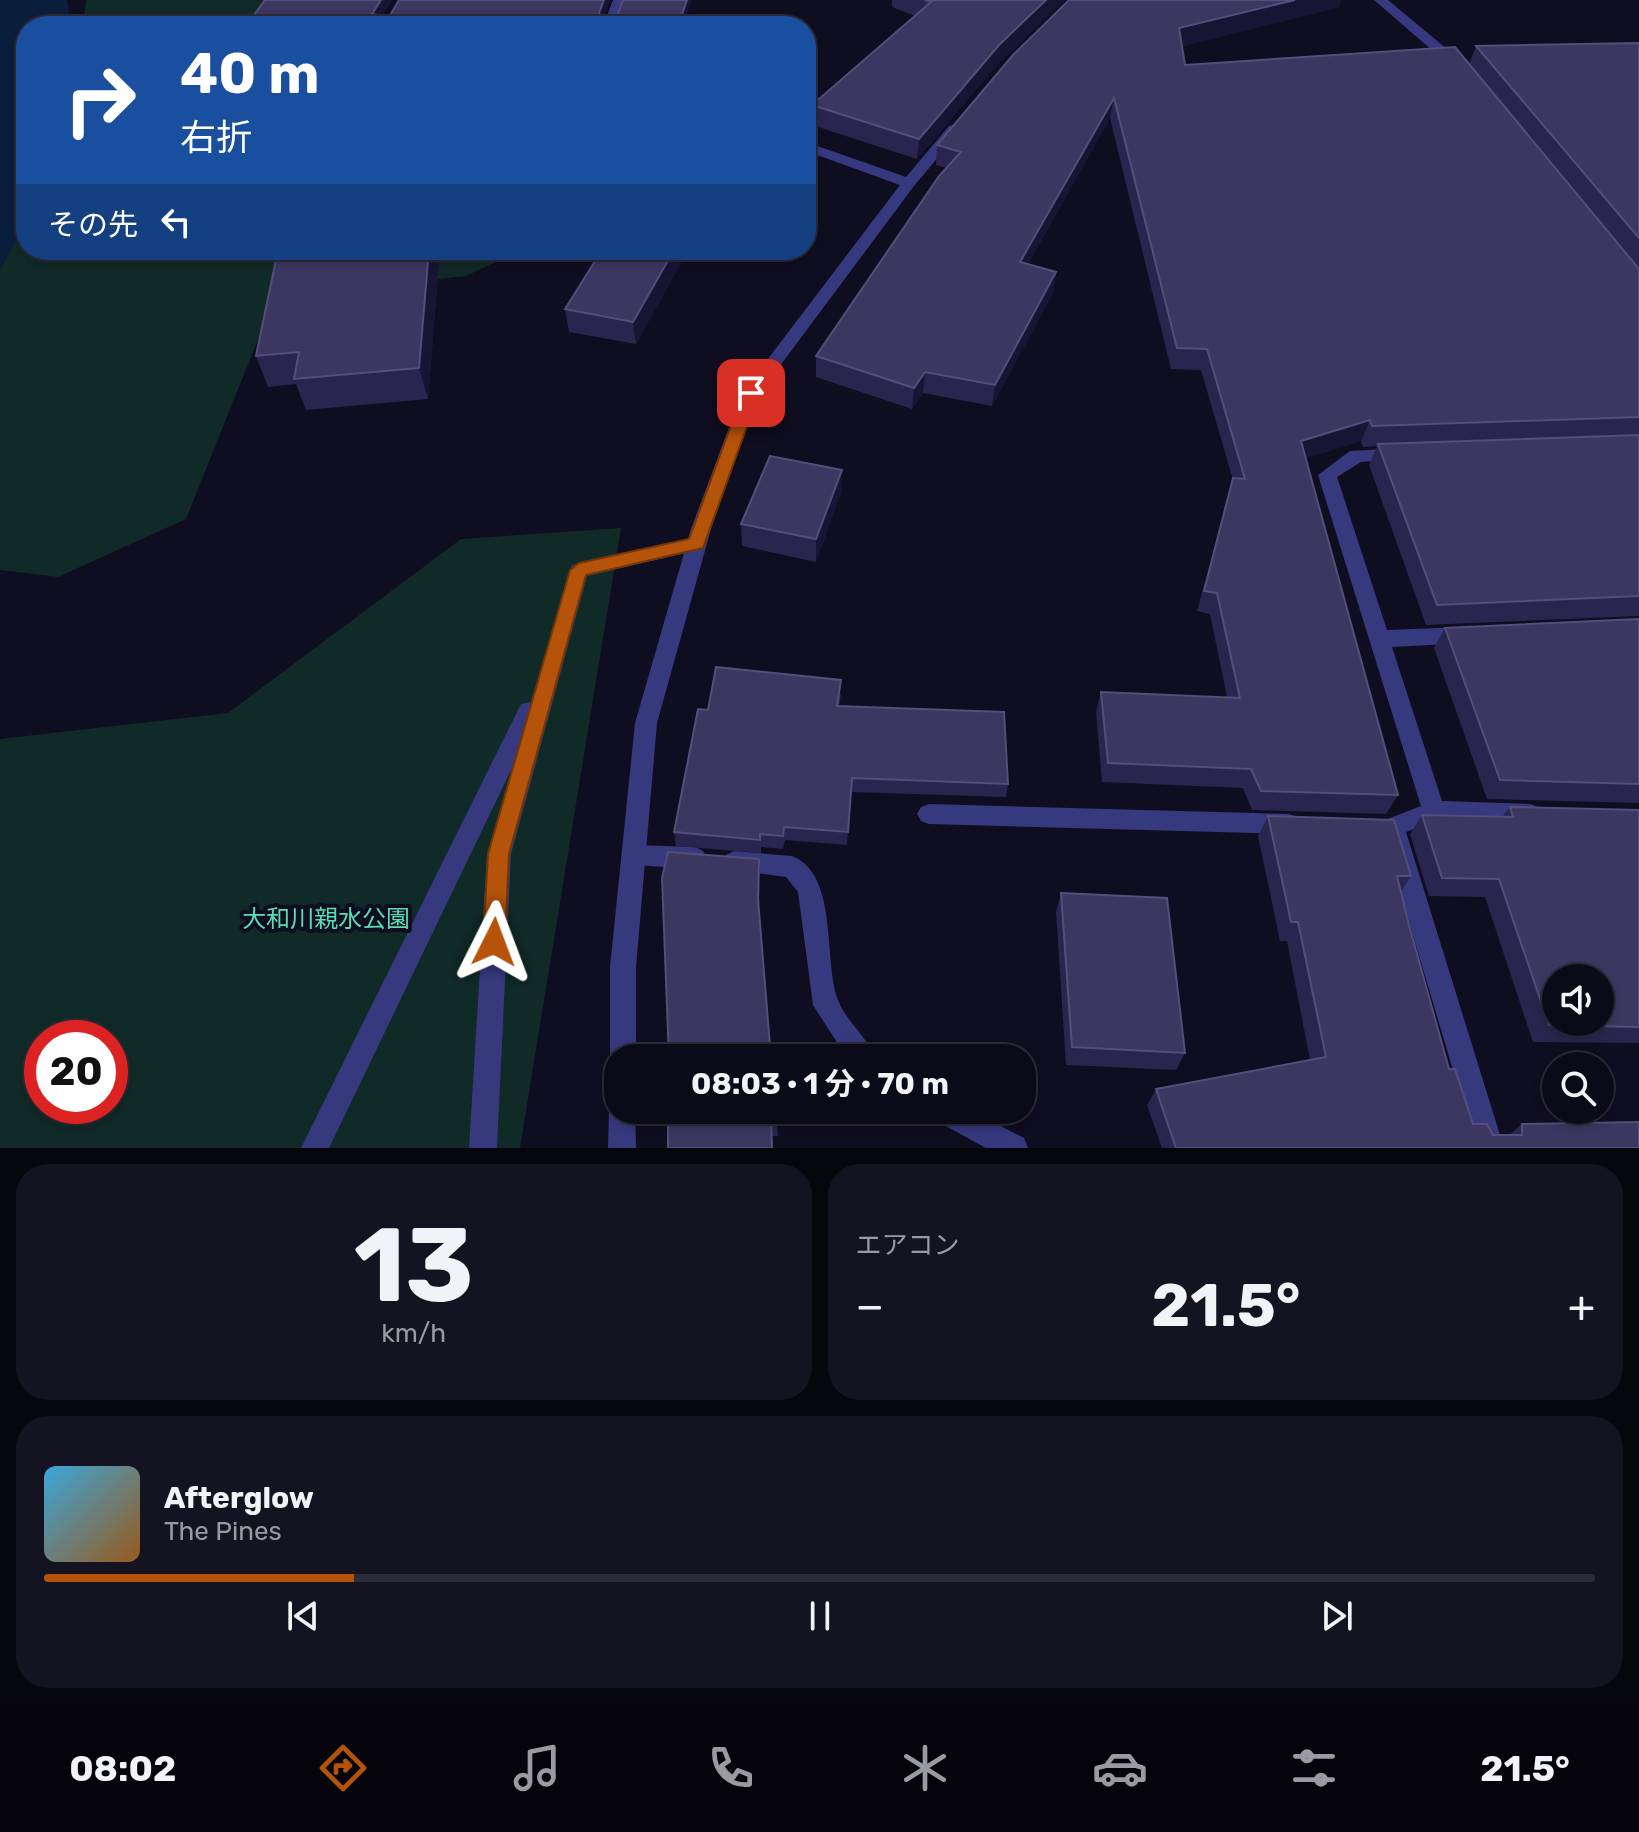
<!DOCTYPE html>
<html lang="ja">
<head>
<meta charset="utf-8">
<style>
  :root { --surface:#0b0a18; --page:#141321; --text:#f1f3f6; --muted:#9a9aa2; --line:#2b2b37; --accent:#b45309 }
  body { margin:0; font-family:Rubik,"Noto Sans JP",sans-serif; background:var(--page); color:var(--text); height:100vh; display:flex; flex-direction:column; font-size:30px; white-space:nowrap }
  * { box-sizing:border-box; margin:0 }
  p { font-size:26px; color:var(--muted) }
  .icon { flex:none; width:44px; height:44px; fill:none; stroke:currentColor; stroke-width:2; stroke-linecap:round; stroke-linejoin:round }
  .map { position:relative; height:1148px; overflow:hidden }
  .sheet { display:flex; flex-direction:column; gap:16px; padding:16px; background:#06060d; flex:1 }
  .sheet>* { flex:none }
  .guide { position:absolute; left:16px; top:16px; width:800px; height:244px; border-radius:32px; box-shadow:0 4px 12px #0003,0 0 0 2px var(--line); background:#1a4fa0; color:#fff; overflow:hidden }
  .tools { position:absolute; left:1542px; top:964px; display:grid; gap:16px }
  .tools a { display:grid; place-items:center; width:72px; height:72px; border-radius:50%; background:var(--surface); box-shadow:0 4px 12px #0003,0 0 0 2px var(--line); font-size:40px }
  .speed { position:absolute; left:24px; top:1020px; display:flex; gap:16px; font-size:40px; font-weight:700; text-align:center }
  .speed>* { display:grid; place-content:center; width:104px; height:104px; border-radius:50%; background:var(--surface); box-shadow:0 4px 12px #0003,0 0 0 2px var(--line); line-height:1 }
  .speed .limit { border:12px solid #d22; background:#fff; color:#111 }
  .pin { position:absolute; display:grid; place-items:center; width:68px; height:68px; color:#fff; margin:-34px; border-radius:16px; box-shadow:0 4px 12px #0006 }
  .me { position:absolute; width:88px; margin:-44px; rotate:3deg; stroke-linejoin:round; filter:drop-shadow(0 0 6px #0008) }
  .turn { display:flex; align-items:center; gap:28px; height:168px; padding:0 32px; font-size:36px }
  .turn .icon { width:104px; height:104px; stroke-width:2.5 }
  .turn b { display:block; font-size:56px; line-height:68px }
  .then { display:flex; align-items:center; height:76px; padding:0 32px; background:#0003; gap:16px; font-size:30px }
  .big { font-size:60px; font-weight:700; line-height:1.1 }
  .sheet .card { flex:1; display:flex; flex-direction:column; justify-content:center; gap:12px; min-width:0; padding:0 28px; border-radius:32px; background:var(--page) }
  .sheet .dial { align-items:center; gap:0 }
  .dial b { font-size:104px; line-height:1 }
  .song { display:flex; align-items:center; gap:24px }
  .cover { width:96px; height:96px; border-radius:12px; background:linear-gradient(135deg,hsl(200 70% 55%),hsl(30 70% 35%)) }
  .played { height:8px; border-radius:4px; background:linear-gradient(90deg,var(--accent) 20%,var(--line) 20%) }
  .keys { display:flex; justify-content:space-around; direction:ltr }
  .heat { display:flex; justify-content:space-between; align-items:center; font-size:44px; direction:ltr }
  .sheet .tiles { flex:1; display:grid; gap:16px; grid-template-columns:1fr 1fr }
  .card:last-child { grid-column:span 2 }
  .trip { position:absolute; left:604px; top:1044px; width:432px; height:80px; border-radius:32px; background:var(--surface); box-shadow:0 4px 12px #0003,0 0 0 2px var(--line); font-weight:700; line-height:80px; text-align:center }
  .tabs { display:flex; height:128px; justify-content:space-around; align-items:center; background:#04040a; color:var(--muted) }
  .tabs .icon { width:56px; height:56px }
  .tabs .active { color:var(--accent) }
  .tabs b { font-size:36px; color:var(--text) }
  .map>svg:first-child { display:block }
  .green { fill:#102a27; fill-rule:evenodd }
  .water { fill:#091f3c }
  .lines { fill:none; stroke-linecap:round; stroke-linejoin:round }
  .service { fill:#37397f; fill-rule:evenodd }
  .minor { fill:#37397f; fill-rule:evenodd }
  .wall { fill:#2a254e }
  .shaded-wall { fill:#181434 }
  .building { fill:#3c3761; stroke:#534e7a; stroke-width:2; fill-rule:evenodd }
  .route { fill:#b45309; stroke:#753606; stroke-width:2 }
  .labels { text-anchor:middle; dominant-baseline:central; stroke-width:8; stroke-linejoin:round; paint-order:stroke }
  .near-park-label { font-size:24px; fill:#58dfb4; stroke:#0f0d20 }
</style>
</head>
<body>
<div class="map">
<svg width="1639" height="1148" viewBox="0 0 1639 1148">
  <rect width="100%" height="100%" fill="#0f0d20"/>
  <path class="green" d="M86,0H315L307,26H83Z
    M26,222V250H521L466,276L275,297L186,519L58,577L0,570V269Z
    M621,528L520,1148H0V739L228,713L461,539ZM42,1038H110V1106H42Z"/>
  <path class="water" d="M0,0H67L71,26H26V222L0,269Z"/>
  <g class="lines">
    <path class="service" d="M696,537L706,544L703,549L587,576L511,854L497,1148H469L487,854L512,768L329,1148H301L521,704L531,702L572,565Z
      M634,845L695,847L703,851L707,858L703,865L695,869L634,865L626,862L622,855L626,848Z
      M734,851L792,856C839,874 823,961 838,1000C846,1021 867,1037 876,1058H847L813,1005L798,892L786,877L726,869L722,862L726,855Z
      M929,1110H970L1024,1138L1028,1148H986L933,1119Z"/>
    <path class="minor" d="M613,0H625L617,26H603Z
      M1374,0H1388L1465,64V70H1455Z
      M954,125L961,129L959,132L914,186L759,394L711,529L657,723L636,967V1058H618V1069L610,1058V967L635,723L691,529L742,393L900,185L806,151V142L906,177L949,126Z
      M1401,448L1408,449L1410,454L1408,459L1361,462L1337,477L1387,630L1467,627L1474,629L1477,635L1474,641L1467,643L1392,647L1442,801L1530,804L1538,807L1542,814L1538,821L1530,824L1435,821L1406,832L1504,1148H1476L1381,827L1385,820L1421,806L1318,475L1350,451Z
      M929,804L1289,814L1297,817L1301,824L1297,831L1289,834L929,824L921,821L917,814L921,807Z
      M618,1098V1110H635L636,1148H608L609,1110L613,1101Z"/>
  </g>
  <path class="wall" d="M265,0H392L382,16L389,17L399,0H610L604,16L683,26H258L254,15Z
    M892,0H1064L997,65L917,159L812,125V105L915,16L892,7Z
    M1069,0H1341L1339,7L1182,46L1185,65L1469,64L1476,46L1639,43V616L1426,625L1369,465L1377,446L1363,447L1361,441L1306,458L1398,795L1386,814L1252,810L1243,788L1102,782L1096,712L1101,692L1227,697L1210,614L1197,611L1233,480L1201,370L1171,369L1110,118L1028,264L1056,272L1053,293L992,406L923,393L912,409L816,377V356L946,168L936,165L937,145Z
    M440,250L428,399L306,410L296,384L268,387L256,356Z
    M688,250L636,344L569,332L565,309Z
    M842,470L841,492L816,562L742,546L741,524Z
    M1639,619V803L1487,799L1434,648L1445,628Z
    M841,694L839,706L1008,784L1006,797L851,792L847,845L785,840L783,849L761,847V853L676,846L674,832L708,710Z
    M1510,807L1639,810V1043L1533,1042L1485,897L1429,896L1410,834L1422,815L1502,817Z
    M1268,816L1411,876L1401,892L1449,1069L1473,1124L1493,1135H1509L1522,1124L1639,1148H1162L1147,1105L1156,1089L1310,1060L1287,941H1280L1258,836Z
    M1061,893L1185,1053L1176,1070L1066,1065L1056,912Z
    M776,1110L778,1136H772L773,1148H668Z"/>
  <path class="shaded-wall" d="M381,0H392L379,20L372,14Z
    M604,0H610L600,25L599,13Z
    M687,0H692L683,26H678Z
    M1046,0H1064L997,65L917,159L919,139L999,45Z
    M1295,0H1341L1339,7L1175,48L1179,28Z
    M1114,98L1110,118L1017,283L1020,262Z
    M429,250H440L428,399L419,368Z
    M674,250H688L636,344L633,322Z
    M1056,272L1053,293L992,406L995,385Z
    M925,372L923,393L912,409L914,388Z
    M1370,420L1361,441L1294,462L1301,441Z
    M842,470L841,492L816,562V539Z
    M759,859L760,878V917L758,899Z"/>
  <path class="building" d="M265,0H381L372,14L389,17L399,0H604L599,13L601,17L617,16L623,0H687L678,26H384L388,20L254,15Z
    M925,0H1046L999,45L919,139L812,105L931,2Z
    M1069,0H1295L1179,28L1185,65L1455,47L1639,269V417L1372,426L1370,420L1301,441L1398,795L1261,791L1251,769L1108,763L1101,692L1240,698L1217,593L1204,591L1233,478L1245,479L1207,349L1177,348L1114,98L1020,262L1056,272L995,385L925,372L914,388L816,356L939,176L961,152L937,145L1013,55Z
    M1639,43V238L1476,46Z
    M278,250H429L419,368L294,379L299,352L256,356Z
    M602,250H674L633,322L565,309Z
    M1639,435V596L1437,605L1378,444Z
    M770,456L842,470L816,539L741,524Z
    M1639,619V784L1500,780L1445,628Z
    M716,667L841,680L837,706L1004,712L1008,784L852,778L848,832L784,827L783,836L760,834V840L674,832L698,709L708,710Z
    M1510,807L1639,810V1027L1549,1025L1499,879L1442,878L1422,815L1513,817ZM1556,978H1600V1022H1556Z
    M1268,816L1394,820L1411,876H1397L1409,925L1449,1069H1455L1473,1124H1487L1493,1135H1522V1124L1639,1122V1148H1176L1156,1089L1326,1057L1298,922H1291Z
    M668,852L759,859L758,899L771,1058H669L662,878Z
    M1061,893L1167,898L1185,1053L1072,1047Z
    M668,1110H776L777,1120H771L772,1148H668Z"/>
  <path class="route" d="M751,388L759,393L703,548L586,575L509,854L505,942L502,949L494,952L486,949L483,942L488,854L570,570L579,563L689,539L743,393Z"/>
  <g class="labels">
    <g class="near-park-label">
      <text x="326" y="919">大和川親水公園</text>
    </g>
  </g>
</svg>
<div class="tools">
<a><svg class="icon" aria-label="sound" viewBox="0 0 24 24"><path d="M4 9h4l5-4v14l-5-4H4zM17 9q2 3 0 6"/></svg></a>
<a><svg class="icon" aria-label="search" viewBox="0 0 24 24"><circle cx="10" cy="10" r="6"/><path d="M15 15l6 6"/></svg></a>
</div>
<div class="speed"><div class="limit">20</div></div>
<div class="pin" style="left:751px;top:393px;background:#d93025"><svg class="icon" aria-label="arrive" viewBox="0 0 24 24"><path d="M6 21V4h12l-3 4 3 4H6"/></svg></div>
<svg class="me" style="left:494px;top:942px" viewBox="-20 -20 40 40"><path d="M0-17L14 15 0 8-14 15z" fill="#b45309" stroke="#fff" stroke-width="4"/></svg>
<div class="trip">08:03 · 1 分 · 70 m</div>
<div class="guide">
<div class="turn"><svg class="icon" aria-label="right" viewBox="0 0 24 24"><path d="M7 20v-9h11M14 6l5 5-5 5"/></svg><div><b>40 m</b>右折</div></div>
<div class="then">その先<svg class="icon" aria-label="left" viewBox="0 0 24 24"><path d="M17 20v-9H6M10 6l-5 5 5 5"/></svg></div>
</div>
</div>
<section class="sheet">
<div class="tiles">
<div class="card dial"><b>13</b><p>km/h</p></div>
<div class="card"><p>エアコン</p>
<div class="heat"><a>−</a><b class="big">21.5°</b><a>+</a></div>
</div>
<div class="card">
<div class="song"><i class="cover"></i><div><b>Afterglow</b><p>The Pines</p></div></div>
<div class="played"></div>
<div class="keys"><svg class="icon" aria-label="previous" viewBox="0 0 24 24"><path d="M18 5L8 12l10 7zM5 5v14"/></svg><svg class="icon" aria-label="pause" viewBox="0 0 24 24"><path d="M8 5v14M16 5v14"/></svg><svg class="icon" aria-label="next" viewBox="0 0 24 24"><path d="M6 5l10 7-10 7zM19 5v14"/></svg></div>
</div>
</div>
</section>
<nav class="tabs">
<b>08:02</b>
<svg class="icon active" aria-label="directions" viewBox="0 0 24 24"><path d="M12 3l9 9-9 9-9-9zM9 14v-3h6M13 9l2 2-2 2"/></svg>
<svg class="icon" aria-label="music" viewBox="0 0 24 24"><path d="M9 18V5l10-2v13"/><circle cx="6" cy="18" r="3"/><circle cx="16" cy="16" r="3"/></svg>
<svg class="icon" aria-label="phone" viewBox="0 0 24 24"><path d="M5 4h4l2 5-3 2q2 4 5 5l2-3 5 2v4C11 20 4 13 5 4z"/></svg>
<svg class="icon" aria-label="climate" viewBox="0 0 24 24"><path d="M12 3v18M4 7l16 10M4 17L20 7"/></svg>
<svg class="icon" aria-label="car" viewBox="0 0 24 24"><path d="M5 17H2v-5l4-1 3-4h7l3 4 3 1v5h-3M9 17h6M6 11h13"/><circle cx="7" cy="17" r="2"/><circle cx="17" cy="17" r="2"/></svg>
<svg class="icon" aria-label="filters" viewBox="0 0 24 24"><path d="M4 7h16M4 17h16"/><circle cx="9" cy="7" r="2"/><circle cx="15" cy="17" r="2"/></svg>
<b>21.5°</b>
</nav>
</body>
</html>
